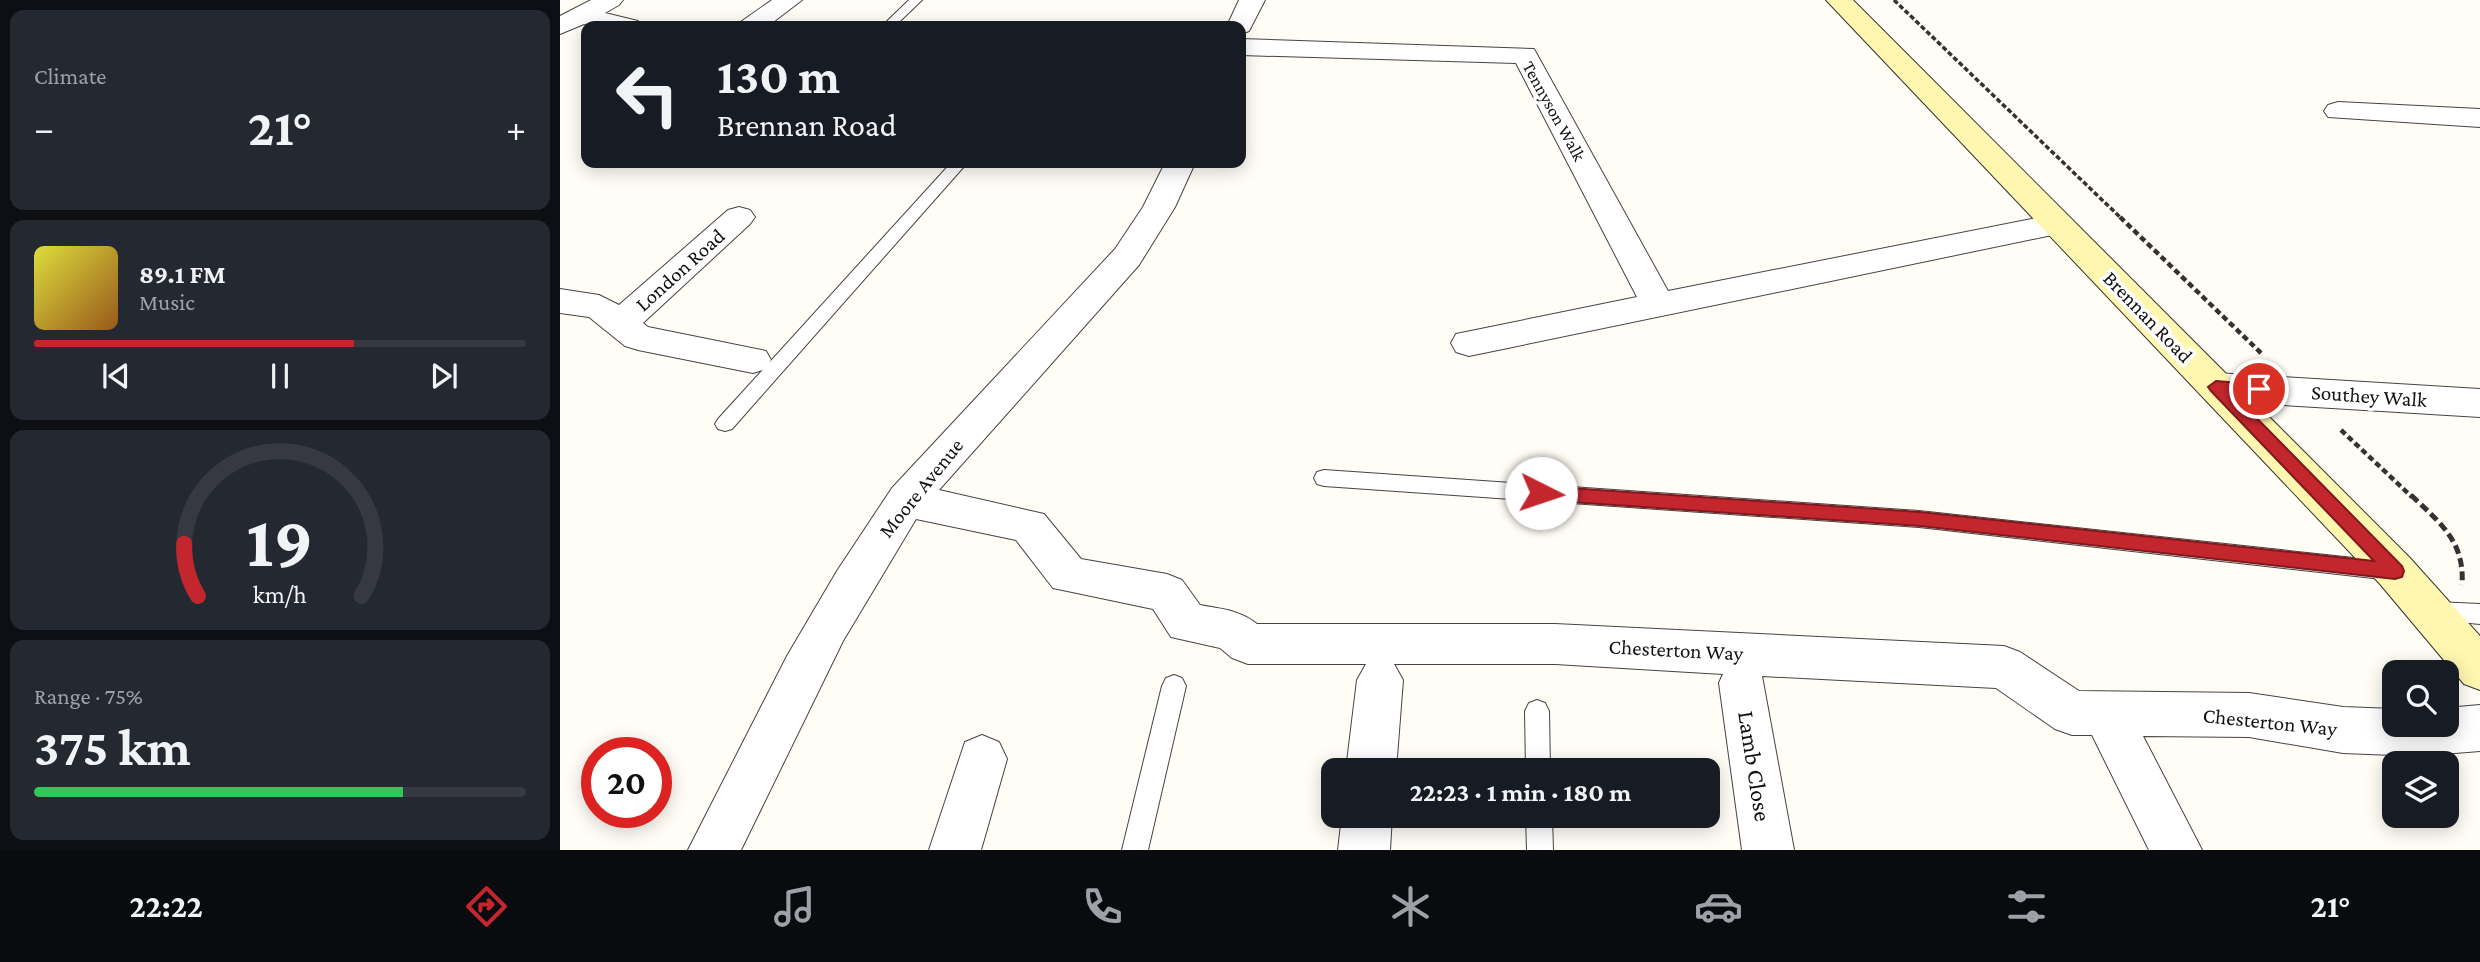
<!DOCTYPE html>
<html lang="en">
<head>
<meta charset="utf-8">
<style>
  :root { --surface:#171b24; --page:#242831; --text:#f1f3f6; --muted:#9ea1a6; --line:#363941; --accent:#c4262e }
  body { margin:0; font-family:"Crimson Pro",serif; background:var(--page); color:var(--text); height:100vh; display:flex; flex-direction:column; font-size:26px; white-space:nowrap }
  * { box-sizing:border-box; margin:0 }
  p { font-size:23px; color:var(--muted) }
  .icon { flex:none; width:38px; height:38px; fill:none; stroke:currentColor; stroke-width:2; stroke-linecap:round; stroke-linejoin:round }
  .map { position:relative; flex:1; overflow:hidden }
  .panel { display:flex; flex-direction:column; gap:10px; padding:10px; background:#0d0f14; width:560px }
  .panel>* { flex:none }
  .hud { position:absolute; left:21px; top:21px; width:665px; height:147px; border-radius:14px; box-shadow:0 4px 18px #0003; background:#171b24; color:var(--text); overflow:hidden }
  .fabs { position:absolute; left:1822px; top:660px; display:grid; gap:14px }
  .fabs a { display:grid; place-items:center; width:77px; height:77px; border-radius:14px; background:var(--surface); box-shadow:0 4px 18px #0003; font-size:35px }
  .speed { position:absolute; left:21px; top:737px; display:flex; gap:14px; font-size:35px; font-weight:700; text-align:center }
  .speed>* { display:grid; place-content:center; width:91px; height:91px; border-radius:50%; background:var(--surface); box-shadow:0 4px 18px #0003; line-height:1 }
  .speed .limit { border:10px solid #d22; background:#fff; color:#111 }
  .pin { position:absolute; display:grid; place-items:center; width:60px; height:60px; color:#fff; margin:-30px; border:4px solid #fff; border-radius:50%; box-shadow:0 2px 7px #0007 }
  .me { position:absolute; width:77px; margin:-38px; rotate:94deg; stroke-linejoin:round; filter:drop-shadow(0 0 5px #0008) }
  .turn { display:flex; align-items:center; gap:24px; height:147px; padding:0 21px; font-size:32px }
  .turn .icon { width:91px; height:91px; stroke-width:2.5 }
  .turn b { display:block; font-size:49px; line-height:60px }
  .big { font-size:52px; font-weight:700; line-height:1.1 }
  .panel .tile { flex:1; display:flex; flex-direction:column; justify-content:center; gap:10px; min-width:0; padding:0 24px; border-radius:14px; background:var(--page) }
  .panel .dial { align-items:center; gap:0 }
  .dial svg { height:182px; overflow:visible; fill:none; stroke:var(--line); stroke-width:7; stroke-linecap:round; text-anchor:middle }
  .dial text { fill:var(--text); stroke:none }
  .song { display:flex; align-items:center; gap:21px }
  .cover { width:84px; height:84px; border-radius:10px; background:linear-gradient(135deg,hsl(60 70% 55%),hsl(30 70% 35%)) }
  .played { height:7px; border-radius:4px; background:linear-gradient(90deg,var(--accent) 65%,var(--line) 65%) }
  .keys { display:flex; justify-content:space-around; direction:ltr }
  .heat { display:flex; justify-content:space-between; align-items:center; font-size:38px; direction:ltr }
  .charge { height:10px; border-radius:5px; background:linear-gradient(90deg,#34c759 75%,var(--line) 0) }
  .trip { position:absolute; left:761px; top:758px; width:399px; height:70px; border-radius:14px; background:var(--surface); box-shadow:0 4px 18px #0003; font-weight:700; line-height:70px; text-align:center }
  .tabs { display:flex; height:112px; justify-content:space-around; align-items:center; background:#090b0e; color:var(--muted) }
  .tabs .icon { width:49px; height:49px }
  .tabs .selected { color:var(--accent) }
  .tabs b { font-size:32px; color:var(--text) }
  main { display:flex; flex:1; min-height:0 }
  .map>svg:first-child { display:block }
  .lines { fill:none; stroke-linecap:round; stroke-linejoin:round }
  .lane-casing { stroke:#444; stroke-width:2 }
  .street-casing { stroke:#444; stroke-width:2 }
  .secondary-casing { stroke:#333; stroke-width:2 }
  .path-far2 { stroke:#333; stroke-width:3.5; stroke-dasharray:5 2.5; stroke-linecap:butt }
  .path-far1 { stroke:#333; stroke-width:4.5; stroke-dasharray:6 3.5; stroke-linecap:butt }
  .path { stroke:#333; stroke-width:5; stroke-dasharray:9 4.5; stroke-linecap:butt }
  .lane { fill:#fff; fill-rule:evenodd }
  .street { fill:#fff; fill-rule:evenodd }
  .secondary { fill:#fff6b0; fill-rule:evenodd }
  .route { fill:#c4262e; stroke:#7f191e; stroke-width:2 }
  .labels { text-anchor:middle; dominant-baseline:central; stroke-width:7; stroke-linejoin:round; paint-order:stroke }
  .far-street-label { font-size:18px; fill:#111; stroke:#fff }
  .street-label { font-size:21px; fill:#111; stroke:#fff }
  .near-street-label { font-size:24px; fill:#111; stroke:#fff }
</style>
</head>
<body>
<main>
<section class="panel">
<div class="tile"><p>Climate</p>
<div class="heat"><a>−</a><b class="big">21°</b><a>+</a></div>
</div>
<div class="tile">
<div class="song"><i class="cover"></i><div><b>89.1 FM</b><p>Music</p></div></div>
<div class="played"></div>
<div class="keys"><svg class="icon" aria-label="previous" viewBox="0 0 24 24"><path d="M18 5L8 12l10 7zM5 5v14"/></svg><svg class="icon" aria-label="pause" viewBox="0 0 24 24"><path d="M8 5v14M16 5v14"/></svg><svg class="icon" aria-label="next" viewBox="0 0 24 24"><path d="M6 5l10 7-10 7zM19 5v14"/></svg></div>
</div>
<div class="tile dial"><svg viewBox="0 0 100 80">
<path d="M14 69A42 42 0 1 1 86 69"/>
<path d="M14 69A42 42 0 0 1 8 46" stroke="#c4262e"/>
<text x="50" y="56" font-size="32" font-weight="700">19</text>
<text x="50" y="72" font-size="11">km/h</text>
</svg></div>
<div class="tile"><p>Range · 75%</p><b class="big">375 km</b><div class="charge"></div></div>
</section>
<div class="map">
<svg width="1920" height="850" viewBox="0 0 1920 850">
  <rect width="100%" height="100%" fill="#fffdf5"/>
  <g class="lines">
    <defs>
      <path id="lane" d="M349,0H362L335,26H322Z
        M391,163H407L172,429L165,431L158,429L155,424L158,419Z
        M764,470L1359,511L1831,562L1839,565L1842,571L1839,577L1831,580L1359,527L764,486L757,484L754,478L757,472Z
        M1876,602L1920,604V624L1868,619L1865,612L1868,605Z
        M614,675L622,678L626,686L588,850H562L602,686L606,678Z
        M977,700L985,703L989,711L990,770H966L965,711L969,703Z
        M966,816H992L993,850H967Z"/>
      <path id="street" d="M31,0H63L59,5L45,13L78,21L82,26H36L24,24L0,34V16Z
        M212,0H242L208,26H178L182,21Z
        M679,0H705L689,31L681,34V26H667Z
        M681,39L974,49L1108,291L1497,214L1508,217L1513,224L1508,231L1497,234L909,356L896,352L891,343L896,334L1077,297L956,63L681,55Z
        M1778,102L1920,109V127L1768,117L1764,111L1768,105Z
        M605,163H635L615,207L579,265L379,490L484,514L521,559L607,574L622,580L640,605C661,609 680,610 697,624H995L1444,646L1460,652L1519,691L1689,693L1783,707L1834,709V724H1886V708L1920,705V751L1858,756L1783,753L1689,737L1583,736L1642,850H1589L1532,735H1512L1495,729L1436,688L1202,676L1234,850H1182L1159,683L1163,674L995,664H834L843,680L836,770H786L797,680L806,664H688L672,658L660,648L611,637L593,609L493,588L456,540L356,519L283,641L181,850H128L227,656L277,571L332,488L555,249L583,207Z
        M179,207L190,210L195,217L190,224L83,323L88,327L206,351L211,360L206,369L193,373L78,350L65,346L29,317L0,313V289L39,295L59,305L168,210Z
        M1656,373L1920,389V417L1656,401L1643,397L1637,387L1643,377Z
        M422,735L439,742L447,759L421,850H369L405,742Z
        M782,816H832L830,850H778Z"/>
      <path id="secondary" d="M1266,0H1293L1850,558L1920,636V690L1904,684L1820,584Z"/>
    </defs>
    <use href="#lane" class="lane-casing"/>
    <use href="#street" class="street-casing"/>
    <use href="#secondary" class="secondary-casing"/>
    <path class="path-far2" d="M1334,0L1562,219"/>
    <path class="path-far1" d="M1560,217L1702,354
      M1781,430L1852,497"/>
    <path class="path" d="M1851,495C1880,523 1905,541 1902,585"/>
    <use href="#lane" class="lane"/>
    <use href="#street" class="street"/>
    <use href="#secondary" class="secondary"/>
  </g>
  <path class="route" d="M1656,381L1704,385L1706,389L1704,393H1672L1842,566L1844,571L1842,577L1835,579L1360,526L981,500L975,498L972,493L975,488L981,486L1360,512L1814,561L1651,391L1648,387Z"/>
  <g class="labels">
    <g class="far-street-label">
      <text transform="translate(994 111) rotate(61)">Tennyson Walk</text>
    </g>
    <g class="street-label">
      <text transform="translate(120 270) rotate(-42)">London Road</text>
      <text transform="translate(1588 317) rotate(46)">Brennan Road</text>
      <text transform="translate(1809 396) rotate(4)">Southey Walk</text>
      <text transform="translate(361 488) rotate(-51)">Moore Avenue</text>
      <text transform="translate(1116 650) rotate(3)">Chesterton Way</text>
      <text transform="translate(1710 722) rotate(6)">Chesterton Way</text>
    </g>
    <g class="near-street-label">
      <text transform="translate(1195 766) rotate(81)">Lamb Close</text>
    </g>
  </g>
</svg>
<div class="fabs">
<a><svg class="icon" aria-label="search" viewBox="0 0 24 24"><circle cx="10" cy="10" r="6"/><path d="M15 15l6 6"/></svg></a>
<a><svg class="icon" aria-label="layers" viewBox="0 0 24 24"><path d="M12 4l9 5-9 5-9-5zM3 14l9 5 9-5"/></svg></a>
</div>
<div class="speed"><div class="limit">20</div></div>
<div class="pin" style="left:1699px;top:389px;background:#d93025"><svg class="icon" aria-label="arrive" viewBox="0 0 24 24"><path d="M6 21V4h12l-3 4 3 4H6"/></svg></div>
<svg class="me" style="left:981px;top:493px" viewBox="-20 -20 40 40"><circle r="19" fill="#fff"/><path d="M0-13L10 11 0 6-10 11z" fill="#c4262e"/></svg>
<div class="trip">22:23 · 1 min · 180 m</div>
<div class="hud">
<div class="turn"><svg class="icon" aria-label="left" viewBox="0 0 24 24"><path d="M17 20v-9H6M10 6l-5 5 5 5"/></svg><div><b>130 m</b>Brennan Road</div></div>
</div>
</div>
</main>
<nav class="tabs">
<b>22:22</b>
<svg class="icon selected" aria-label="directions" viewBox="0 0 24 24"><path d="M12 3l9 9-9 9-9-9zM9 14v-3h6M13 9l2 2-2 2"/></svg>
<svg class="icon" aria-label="music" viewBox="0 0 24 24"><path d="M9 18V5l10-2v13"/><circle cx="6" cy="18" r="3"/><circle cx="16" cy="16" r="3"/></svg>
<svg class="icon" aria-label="phone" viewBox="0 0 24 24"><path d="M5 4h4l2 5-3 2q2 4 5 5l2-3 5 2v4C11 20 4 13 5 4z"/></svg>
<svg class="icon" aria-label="climate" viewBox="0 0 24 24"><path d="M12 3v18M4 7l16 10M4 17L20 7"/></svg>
<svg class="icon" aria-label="car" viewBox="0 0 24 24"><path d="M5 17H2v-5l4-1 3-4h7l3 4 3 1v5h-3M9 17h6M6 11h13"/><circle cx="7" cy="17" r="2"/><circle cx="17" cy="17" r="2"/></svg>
<svg class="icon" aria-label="filters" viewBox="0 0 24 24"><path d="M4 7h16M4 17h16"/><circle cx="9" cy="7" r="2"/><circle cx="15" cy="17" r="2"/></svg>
<b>21°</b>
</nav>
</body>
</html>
